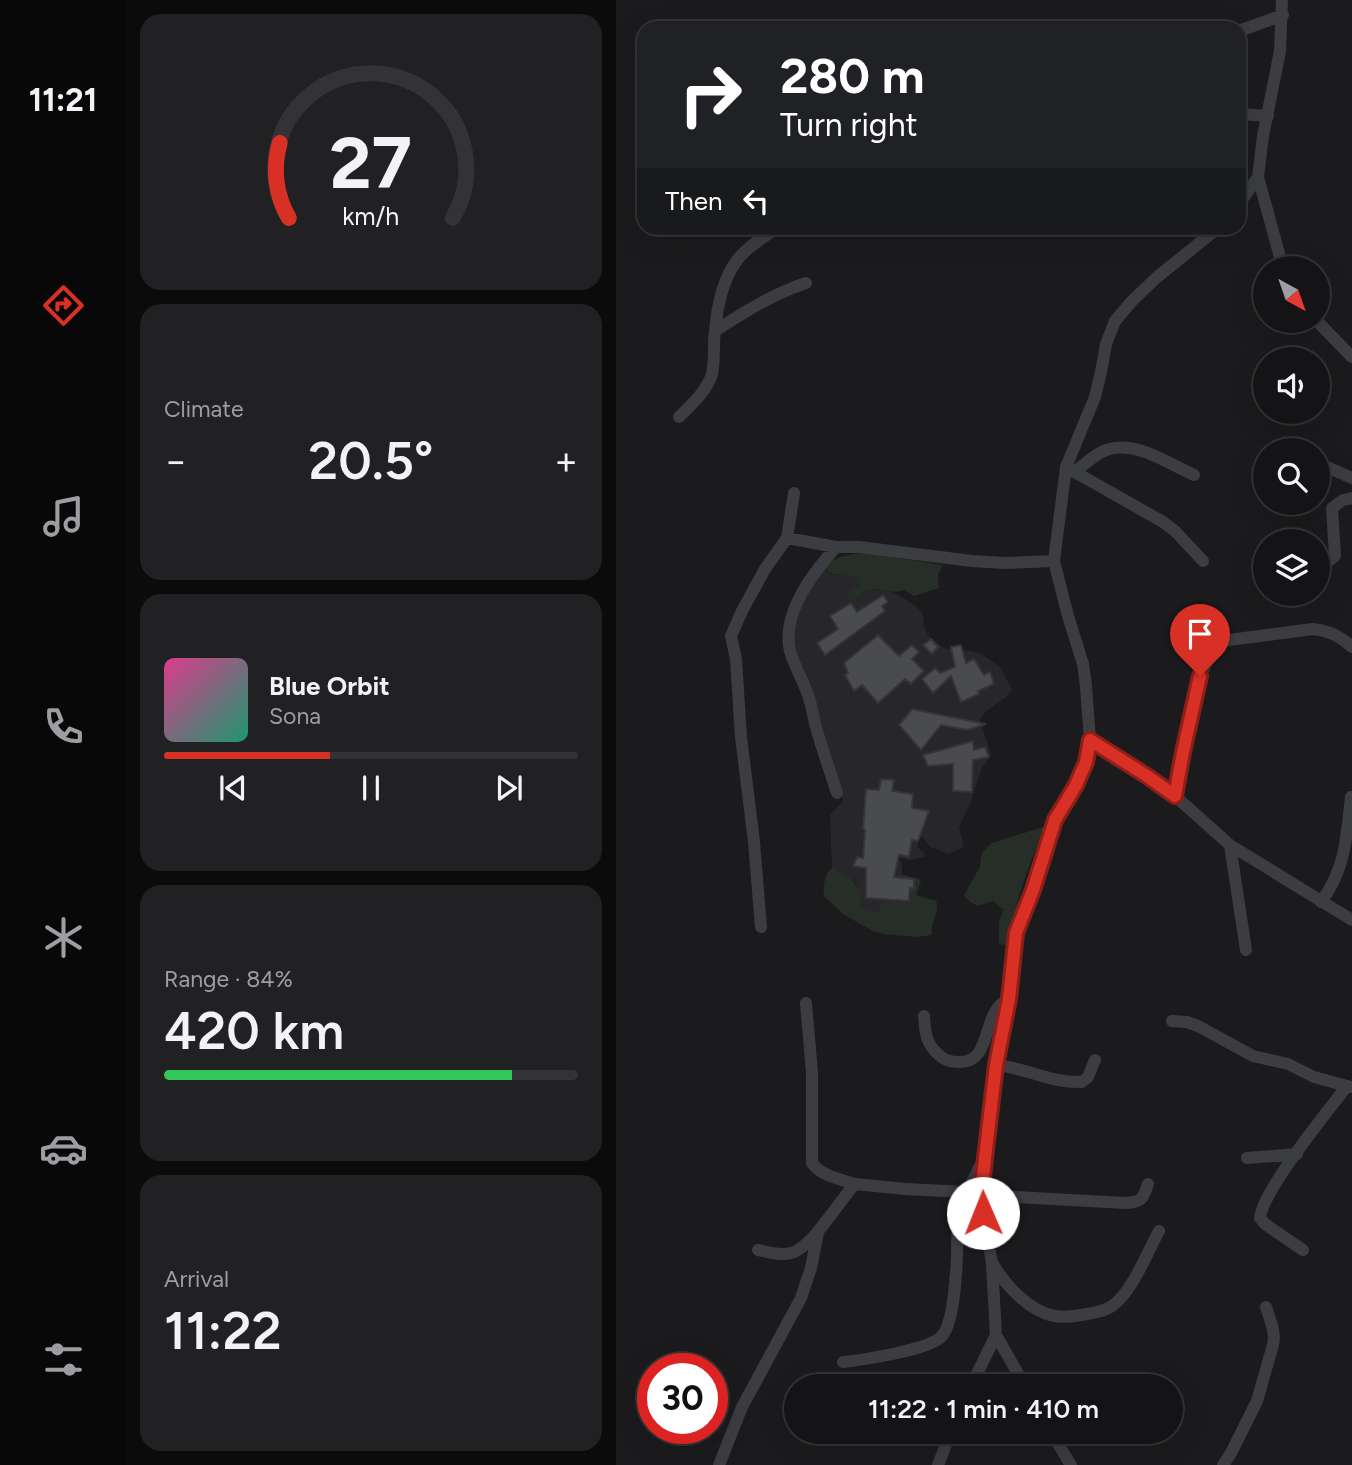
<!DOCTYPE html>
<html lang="en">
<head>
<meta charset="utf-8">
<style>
  :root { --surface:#141416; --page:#212123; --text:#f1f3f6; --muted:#9d9ea1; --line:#333335; --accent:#d93025 }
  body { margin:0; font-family:Figtree,sans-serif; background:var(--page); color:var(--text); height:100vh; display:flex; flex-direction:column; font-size:26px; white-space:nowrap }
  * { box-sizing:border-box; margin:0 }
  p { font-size:23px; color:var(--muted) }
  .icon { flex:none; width:38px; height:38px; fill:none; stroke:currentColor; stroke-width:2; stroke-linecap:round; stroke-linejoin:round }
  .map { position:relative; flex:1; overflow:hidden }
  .panel { display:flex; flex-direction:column; gap:14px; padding:14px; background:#0b0b0c; width:490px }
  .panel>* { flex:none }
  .guide { position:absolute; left:21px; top:21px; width:609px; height:214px; border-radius:21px; box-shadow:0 7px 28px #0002,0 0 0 2px var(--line); background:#202124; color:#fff; overflow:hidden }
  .needle { width:46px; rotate:140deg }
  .buttons { position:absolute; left:637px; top:256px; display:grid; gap:14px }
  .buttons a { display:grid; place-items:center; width:77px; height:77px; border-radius:50%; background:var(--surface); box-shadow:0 7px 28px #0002,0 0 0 2px var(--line); font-size:35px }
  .speed { position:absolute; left:21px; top:1353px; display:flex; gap:14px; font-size:35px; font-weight:700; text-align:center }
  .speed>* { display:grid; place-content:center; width:91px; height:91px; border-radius:50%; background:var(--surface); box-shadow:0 7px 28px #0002,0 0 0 2px var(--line); line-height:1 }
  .speed .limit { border:10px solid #d22; background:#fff; color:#111 }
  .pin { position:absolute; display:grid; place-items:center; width:60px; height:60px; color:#fff; margin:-72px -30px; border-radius:50% 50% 50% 0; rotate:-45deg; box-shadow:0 0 7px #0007 }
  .pin .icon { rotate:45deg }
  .me { position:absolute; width:77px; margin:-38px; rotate:359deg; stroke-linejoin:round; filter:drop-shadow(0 0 5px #0008) }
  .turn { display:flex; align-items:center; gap:24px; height:147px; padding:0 28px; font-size:32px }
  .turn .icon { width:91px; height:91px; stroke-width:2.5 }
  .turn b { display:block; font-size:49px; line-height:60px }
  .then { display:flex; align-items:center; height:66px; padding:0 28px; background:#0003; gap:14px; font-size:26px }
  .big { font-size:52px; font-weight:600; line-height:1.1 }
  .panel .tile { flex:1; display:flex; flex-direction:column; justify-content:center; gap:10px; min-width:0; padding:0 24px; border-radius:21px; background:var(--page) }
  .panel .dial { align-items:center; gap:0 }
  .dial svg { height:182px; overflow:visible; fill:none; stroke:var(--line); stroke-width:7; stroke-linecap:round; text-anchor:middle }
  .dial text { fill:var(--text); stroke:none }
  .song { display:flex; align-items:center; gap:21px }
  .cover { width:84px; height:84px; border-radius:10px; background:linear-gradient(135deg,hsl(330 70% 55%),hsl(160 70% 35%)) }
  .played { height:7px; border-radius:4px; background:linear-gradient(90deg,var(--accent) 40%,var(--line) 40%) }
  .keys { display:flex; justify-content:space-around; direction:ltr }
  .heat { display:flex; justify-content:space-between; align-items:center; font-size:38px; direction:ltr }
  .charge { height:10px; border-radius:5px; background:linear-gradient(90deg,#34c759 84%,var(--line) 0) }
  .trip { position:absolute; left:168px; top:1374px; width:399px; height:70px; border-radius:35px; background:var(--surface); box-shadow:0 7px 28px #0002,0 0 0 2px var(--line); font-weight:600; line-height:70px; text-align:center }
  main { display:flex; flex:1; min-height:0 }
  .menu { display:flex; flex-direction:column; width:126px; justify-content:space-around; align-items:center; background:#080809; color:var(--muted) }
  .menu .icon { width:49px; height:49px }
  .menu .active { color:var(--accent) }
  .menu b { font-size:32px; color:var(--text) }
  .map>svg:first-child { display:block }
  .built { fill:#272729 }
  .green { fill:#272e28 }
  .building { fill:#4a4b4e; stroke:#353538; stroke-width:2 }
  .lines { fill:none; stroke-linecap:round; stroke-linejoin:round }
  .minor { stroke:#3c3d41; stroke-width:12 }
  .route-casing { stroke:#8d1f18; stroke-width:18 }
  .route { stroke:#d93025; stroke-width:12 }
</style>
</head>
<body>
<main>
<nav class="menu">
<b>11:21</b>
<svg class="icon active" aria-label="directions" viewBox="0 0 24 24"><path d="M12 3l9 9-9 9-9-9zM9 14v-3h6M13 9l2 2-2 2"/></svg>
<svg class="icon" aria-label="music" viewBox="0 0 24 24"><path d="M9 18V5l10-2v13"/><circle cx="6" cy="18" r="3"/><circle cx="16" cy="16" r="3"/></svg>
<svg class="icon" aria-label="phone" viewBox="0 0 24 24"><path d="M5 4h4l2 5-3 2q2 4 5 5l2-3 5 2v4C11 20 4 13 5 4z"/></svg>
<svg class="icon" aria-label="climate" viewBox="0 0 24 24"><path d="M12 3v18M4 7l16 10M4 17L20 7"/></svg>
<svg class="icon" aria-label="car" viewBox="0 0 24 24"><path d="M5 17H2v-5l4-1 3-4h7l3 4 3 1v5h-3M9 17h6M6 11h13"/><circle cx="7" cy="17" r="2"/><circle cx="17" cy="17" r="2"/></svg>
<svg class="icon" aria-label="filters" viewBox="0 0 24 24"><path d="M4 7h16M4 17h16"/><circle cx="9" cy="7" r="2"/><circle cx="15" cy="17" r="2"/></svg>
</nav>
<section class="panel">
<div class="tile dial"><svg viewBox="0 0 100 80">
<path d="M14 69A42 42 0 1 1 86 69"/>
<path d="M14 69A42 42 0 0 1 10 36" stroke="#d93025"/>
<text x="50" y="56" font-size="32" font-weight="700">27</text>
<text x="50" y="72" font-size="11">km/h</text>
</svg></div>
<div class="tile"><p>Climate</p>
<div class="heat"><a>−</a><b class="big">20.5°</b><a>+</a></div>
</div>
<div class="tile">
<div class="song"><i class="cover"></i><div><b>Blue Orbit</b><p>Sona</p></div></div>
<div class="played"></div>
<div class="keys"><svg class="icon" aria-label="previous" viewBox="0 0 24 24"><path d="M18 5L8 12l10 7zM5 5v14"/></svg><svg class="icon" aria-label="pause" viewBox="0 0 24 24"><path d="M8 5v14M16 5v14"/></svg><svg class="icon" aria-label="next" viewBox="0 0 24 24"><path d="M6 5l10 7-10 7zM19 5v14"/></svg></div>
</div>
<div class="tile"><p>Range · 84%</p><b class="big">420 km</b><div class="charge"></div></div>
<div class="tile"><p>Arrival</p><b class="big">11:22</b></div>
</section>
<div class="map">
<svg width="736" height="1465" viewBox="0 0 736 1465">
  <rect width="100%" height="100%" fill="#1b1b1d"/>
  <path class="built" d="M209,566L213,574L219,575H235L242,578L244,586L252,589L269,590L279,593L298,605L305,611L308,618L307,625L312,635L326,647L332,649L355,651L365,654L384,667L396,690L390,697L369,712L364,720L375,755L366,768L354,804L343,827L348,847L333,854L314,847L306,836L302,841V848L309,854L307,857L294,860L281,857V860L286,862V874L299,878V889L295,894L294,903L269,901L265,912L253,911L245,908L246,891L235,877L216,868L214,815L227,801L223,784L180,660L176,634L186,603Z"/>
  <path class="green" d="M249,553L327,565L322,575L323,588L298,596L288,590C275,595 263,586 251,590C246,592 240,598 236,601L231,598L232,592L244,586L242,578C232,574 223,576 213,573L209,566C220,556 234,554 249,553Z
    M430,826C413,864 397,903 395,946L383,944V922L388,910L377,901L362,906L354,902L348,895L364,867L366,852L376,843Z
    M216,868L235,877L239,884L246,891L245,907L253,911L264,912L265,903L269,901L293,902L296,890L299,889V878L303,879L305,882L300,895L316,900H320C324,912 314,923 316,935L302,937L268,934L257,931L227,914L208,896C207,887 208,874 216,868Z"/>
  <path class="building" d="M267,595L272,602L266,606L269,611L209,655L201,643L222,629L214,616L235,603L241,612Z
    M262,635L283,656L296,645L303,652L296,659L308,671L295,684L289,679L262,703L246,685L238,691L229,675L232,673L228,663Z
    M315,639L322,647L316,654L307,645Z
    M345,645L350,663L358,659L368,675L374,672L378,684L362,691L363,694L345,702L335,676L317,693L306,679L319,668L324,673L339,667L335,647Z
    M296,709L335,717L370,724L351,730L325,725L305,750L283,725Z
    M357,741L358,750L369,747L373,757L357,760L356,792L337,791V764L312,766L307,755Z
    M265,779L278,780L276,791L297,794L296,808L313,811L302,841L296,840L293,857L283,855L278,877L298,879V889L294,888L293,901L250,898V868L237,866L241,857L247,858L249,830L247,829L250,789L263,790Z"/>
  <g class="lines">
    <path class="minor" d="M666,0L664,51L647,136L642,177L667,268
      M623,31L667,15
      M623,114L652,116
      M623,204L642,177
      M700,320L736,357
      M99,331C128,312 157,294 190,283
      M63,417C75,405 91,391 96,374C99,360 97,345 99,331C101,308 106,282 119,263C129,248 146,239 160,228
      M702,463L736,478
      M450,467L547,522L559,531L587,561
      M458,472C468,465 479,454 490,450C520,440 551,463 578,475
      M178,493L171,538L220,547H243L356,561L389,563L438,561
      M220,547C197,573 165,613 174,651C178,666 187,680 192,695C196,706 197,716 200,727C206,749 214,771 221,793
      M702,563L713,561L719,556L716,508L727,500L736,498
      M474,740L531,776L559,796L614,845L736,920
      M559,796C565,762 578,666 603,645C606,642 609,641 613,640L697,629C712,630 725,637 736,647
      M614,845L630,950
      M705,902C730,868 730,838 735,797
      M145,927L138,842L125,737L120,659L115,636L126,611L149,569L171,538
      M190,1003L196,1072V1163C205,1176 224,1179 239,1184
      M308,1016C309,1033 310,1044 323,1055C328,1060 335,1062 343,1062C378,1063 364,1011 393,999
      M556,1021L571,1022L582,1026L637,1056L672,1064L698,1077L731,1086
      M380,1065C411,1068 433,1083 466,1082L472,1077L479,1060
      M631,1158L681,1154
      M365,1195L509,1203C526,1202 527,1199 532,1184
      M142,1250C152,1252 164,1256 175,1253C196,1248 223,1201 239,1184L289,1189L351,1192L365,1164
      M687,1250L649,1224L644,1218C647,1190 712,1111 731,1086L736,1087
      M377,1264C389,1285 414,1312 439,1316C450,1318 460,1316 471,1314C482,1312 493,1310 501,1302C519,1285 531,1253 543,1231
      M227,1362C246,1360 314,1350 326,1336C338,1322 340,1275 341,1256C341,1233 341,1213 351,1192
      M355,1386L380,1335
      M409,1386L380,1335L376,1264L365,1195L380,1065L393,999L400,933L417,890L439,820L460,785L470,762L474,740L470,686L467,664L452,616L438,561L450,467L479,397L485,372L490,344L499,321L516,301L540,278L602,228
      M435,1432L455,1465
      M103,1465L126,1407L185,1298L195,1268L202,1232
      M322,1465L335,1432
      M607,1465L615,1453L641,1401L657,1345C660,1332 654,1320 650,1307"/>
  </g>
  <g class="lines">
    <defs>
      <path id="route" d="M367,1213L365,1195L369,1158L380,1065L393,999L400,933L417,890L439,820L460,785L470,762L474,740L531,776L559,796L567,752L584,676"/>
    </defs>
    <use href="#route" class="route-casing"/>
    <use href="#route" class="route"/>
  </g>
</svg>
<div class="buttons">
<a><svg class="needle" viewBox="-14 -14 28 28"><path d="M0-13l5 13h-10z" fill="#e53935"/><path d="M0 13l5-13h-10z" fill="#9d9ea1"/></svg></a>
<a><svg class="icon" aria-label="sound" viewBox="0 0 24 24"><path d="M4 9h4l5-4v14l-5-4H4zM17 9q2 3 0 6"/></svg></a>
<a><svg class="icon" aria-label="search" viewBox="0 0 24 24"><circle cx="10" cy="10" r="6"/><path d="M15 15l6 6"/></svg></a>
<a><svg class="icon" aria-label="layers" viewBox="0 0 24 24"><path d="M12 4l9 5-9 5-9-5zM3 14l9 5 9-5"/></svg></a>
</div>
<div class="speed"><div class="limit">30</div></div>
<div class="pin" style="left:584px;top:676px;background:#d93025"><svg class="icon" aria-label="arrive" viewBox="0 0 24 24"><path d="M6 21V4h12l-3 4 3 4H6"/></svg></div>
<svg class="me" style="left:367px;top:1213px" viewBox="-20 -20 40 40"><circle r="19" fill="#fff"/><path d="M0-13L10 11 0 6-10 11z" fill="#d93025"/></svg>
<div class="trip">11:22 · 1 min · 410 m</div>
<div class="guide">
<div class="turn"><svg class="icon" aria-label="right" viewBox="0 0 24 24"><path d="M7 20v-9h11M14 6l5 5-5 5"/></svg><div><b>280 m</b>Turn right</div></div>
<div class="then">Then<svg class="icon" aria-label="left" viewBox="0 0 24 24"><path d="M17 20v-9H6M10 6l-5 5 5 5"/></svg></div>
</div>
</div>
</main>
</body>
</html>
